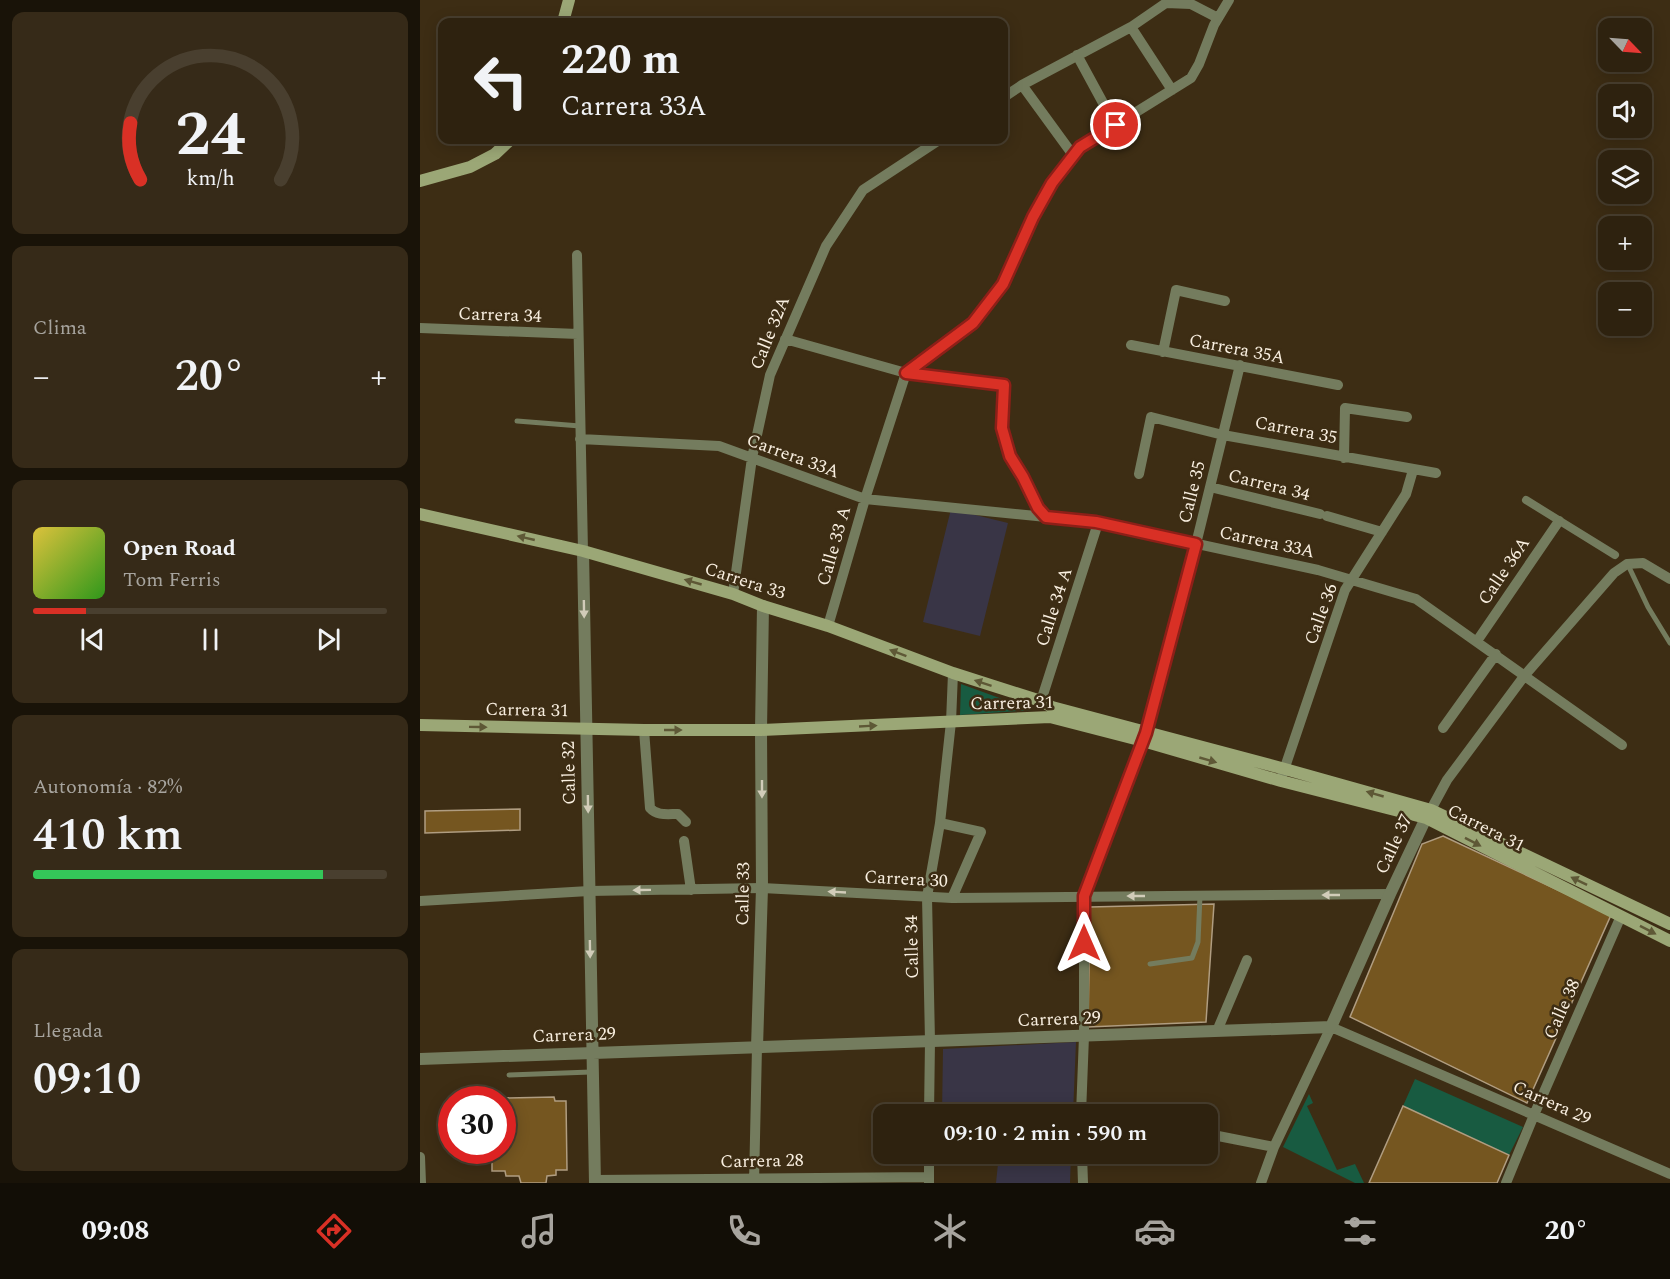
<!DOCTYPE html>
<html lang="es">
<head>
<meta charset="utf-8">
<style>
  :root { --surface:#2e220f; --page:#362a18; --text:#f1f3f6; --muted:#a7a49e; --line:#493f2f; --accent:#d93025 }
  body { margin:0; font-family:Spectral,serif; background:var(--page); color:var(--text); height:100vh; display:flex; flex-direction:column; font-size:22px; white-space:nowrap }
  * { box-sizing:border-box; margin:0 }
  p { font-size:20px; color:var(--muted) }
  .icon { flex:none; width:33px; height:33px; fill:none; stroke:currentColor; stroke-width:2; stroke-linecap:round; stroke-linejoin:round }
  .map { position:relative; flex:1; overflow:hidden }
  .sheet { display:flex; flex-direction:column; gap:12px; padding:12px; background:#191308; width:420px }
  .sheet>* { flex:none }
  .banner { position:absolute; left:18px; top:18px; width:570px; height:126px; border-radius:12px; box-shadow:0 3px 15px #0003,0 0 0 2px var(--line); background:#2e220f; color:var(--text); overflow:hidden }
  .needle { width:39px; rotate:115deg }
  .buttons { position:absolute; left:1178px; top:18px; display:grid; gap:12px }
  .buttons a { display:grid; place-items:center; width:54px; height:54px; border-radius:12px; background:var(--surface); box-shadow:0 3px 15px #0003,0 0 0 2px var(--line); font-size:30px }
  .speed { position:absolute; left:18px; top:1086px; display:flex; gap:12px; font-size:30px; font-weight:700; text-align:center }
  .speed>* { display:grid; place-content:center; width:78px; height:78px; border-radius:50%; background:var(--surface); box-shadow:0 3px 15px #0003,0 0 0 2px var(--line); line-height:1 }
  .speed .limit { border:9px solid #d22; background:#fff; color:#111 }
  .pin { position:absolute; display:grid; place-items:center; width:51px; height:51px; color:#fff; margin:-26px; border:3px solid #fff; border-radius:50%; box-shadow:0 2px 6px #0007 }
  .me { position:absolute; width:66px; margin:-33px; rotate:0deg; stroke-linejoin:round; filter:drop-shadow(0 0 4px #0008) }
  .turn { display:flex; align-items:center; gap:21px; height:126px; padding:0 24px; font-size:27px }
  .turn .icon { width:78px; height:78px; stroke-width:2.5 }
  .turn b { display:block; font-size:42px; line-height:51px }
  .big { font-size:45px; font-weight:600; line-height:1.1 }
  .sheet .card { flex:1; display:flex; flex-direction:column; justify-content:center; gap:9px; min-width:0; padding:0 21px; border-radius:12px; background:var(--page) }
  .sheet .dial { align-items:center; gap:0 }
  .dial svg { height:156px; overflow:visible; fill:none; stroke:var(--line); stroke-width:7; stroke-linecap:round; text-anchor:middle }
  .dial text { fill:var(--text); stroke:none }
  .song { display:flex; align-items:center; gap:18px }
  .cover { width:72px; height:72px; border-radius:9px; background:linear-gradient(135deg,hsl(50 70% 55%),hsl(110 70% 35%)) }
  .played { height:6px; border-radius:3px; background:linear-gradient(90deg,var(--accent) 15%,var(--line) 15%) }
  .keys { display:flex; justify-content:space-around; direction:ltr }
  .heat { display:flex; justify-content:space-between; align-items:center; font-size:33px; direction:ltr }
  .charge { height:9px; border-radius:4px; background:linear-gradient(90deg,#34c759 82%,var(--line) 0) }
  .trip { position:absolute; left:453px; top:1104px; width:345px; height:60px; border-radius:12px; background:var(--surface); box-shadow:0 3px 15px #0003,0 0 0 2px var(--line); font-weight:600; line-height:60px; text-align:center }
  .tabs { display:flex; height:96px; justify-content:space-around; align-items:center; background:#120e06; color:var(--muted) }
  .tabs .icon { width:42px; height:42px }
  .tabs .selected { color:var(--accent) }
  .tabs b { font-size:27px; color:var(--text) }
  main { display:flex; flex:1; min-height:0 }
  .map>svg:first-child { display:block }
  .education { fill:#393546 }
  .green { fill:#185b41 }
  .building { fill:#755620; stroke:#b09d81; stroke-width:1.5 }
  .lines { fill:none; stroke-linecap:round; stroke-linejoin:round }
  .service { stroke:#747c5e; stroke-width:5 }
  .pedestrian { stroke:#747c5e; stroke-width:8 }
  .minor { stroke:#747c5e; stroke-width:10 }
  .tertiary { stroke:#747c5e; stroke-width:12 }
  .secondary { stroke:#9ba776; stroke-width:12 }
  .oneway { fill:#5e5836 }
  .oneway2 { fill:#d1ccb9 }
  .route-casing { stroke:#8d1f18; stroke-width:15 }
  .route { stroke:#d93025; stroke-width:10 }
  .labels { text-anchor:middle; dominant-baseline:central; stroke-width:5; stroke-linejoin:round; paint-order:stroke }
  .street-label { font-size:18px; fill:#f9efe0; stroke:#3d2d14 }
</style>
</head>
<body>
<main>
<section class="sheet">
<div class="card dial"><svg viewBox="0 0 100 80">
<path d="M14 69A42 42 0 1 1 86 69"/>
<path d="M14 69A42 42 0 0 1 9 40" stroke="#d93025"/>
<text x="50" y="56" font-size="32" font-weight="700">24</text>
<text x="50" y="72" font-size="11">km/h</text>
</svg></div>
<div class="card"><p>Clima</p>
<div class="heat"><a>−</a><b class="big">20°</b><a>+</a></div>
</div>
<div class="card">
<div class="song"><i class="cover"></i><div><b>Open Road</b><p>Tom Ferris</p></div></div>
<div class="played"></div>
<div class="keys"><svg class="icon" aria-label="previous" viewBox="0 0 24 24"><path d="M18 5L8 12l10 7zM5 5v14"/></svg><svg class="icon" aria-label="pause" viewBox="0 0 24 24"><path d="M8 5v14M16 5v14"/></svg><svg class="icon" aria-label="next" viewBox="0 0 24 24"><path d="M6 5l10 7-10 7zM19 5v14"/></svg></div>
</div>
<div class="card"><p>Autonomía · 82%</p><b class="big">410 km</b><div class="charge"></div></div>
<div class="card"><p>Llegada</p><b class="big">09:10</b></div>
</section>
<div class="map">
<svg width="1250" height="1183" viewBox="0 0 1250 1183">
  <rect width="100%" height="100%" fill="#3d2d14"/>
  <path class="education" d="M531,509L588,523L560,636L503,622Z
    M656,1042L653,1114H522L523,1049Z
    M579,1154H651L650,1183H576Z"/>
  <path class="green" d="M541,684L612,710L540,715Z
    M995,1079L1103,1127L1089,1155L983,1106Z
    M889,1094L893,1103L887,1106L917,1170L935,1164L944,1183H935L863,1147Z"/>
  <path class="building" d="M100,809V830L5,833V811Z
    M1023,836L1191,915L1107,1103L930,1017L1002,844Z
    M794,904L786,1022L668,1027L670,907Z
    M134,1097L135,1101H146L147,1170H136V1175L127,1176L126,1183H101L99,1176H86L85,1171H72V1150H82L83,1098Z
    M983,1106L1089,1155L1077,1183H949Z"/>
  <g class="lines">
    <path class="service" d="M97,421L160,426
      M1208,565L1228,607L1250,643
      M730,964L772,958L778,942L780,896
      M89,1075L171,1072"/>
    <path class="pedestrian" d="M1106,500L1195,555"/>
    <path class="minor" d="M711,27L752,90
      M657,55L695,125
      M602,85L653,155
      M584,97L602,85L711,27L746,3L771,4L798,18
      M157,255L163,551
      M0,328L158,334
      M365,339L486,373L584,385L582,428L590,456L603,477L618,508L626,517
      M711,345L918,385
      M743,352L756,290L805,301
      M486,373L553,323L583,284L613,217L632,183L660,147L771,78L779,64L794,25L809,0
      M160,439L299,446L445,499L676,522L898,570L996,599L1202,745
      M924,458L925,408L987,417
      M719,474L731,417L803,435L1016,473
      M790,487L900,514
      M907,516L962,532
      M313,594L332,458L350,375L406,246L443,190L519,140
      M408,626L445,499L486,373
      M1057,641L1139,521
      M621,701L678,523
      M1023,728L1076,654
      M224,730L230,808C237,816 247,814 258,814L266,822
      M862,776L925,590L986,494L993,470
      M1008,815L1027,780L1105,675L1194,573L1207,564L1223,563L1250,579
      M520,823L561,832L532,898
      M264,841L271,890
      M0,901L169,891L342,888L532,898L970,894
      M797,1031L827,960
      M661,1109L690,1114
      M509,1114L510,1041L507,897L520,823L531,722L533,673
      M661,1114L664,1036V896L726,733L776,544L820,365
      M788,1134L854,1147
      M662,1154L663,1183
      M0,1157L1,1183
      M175,1180L509,1177
      M334,1183L337,1047
      M509,1183V1154
      M841,1183L854,1147L911,1027L1250,1174
      M1086,1183L1114,1115L1201,916"/>
    <path class="tertiary" d="M163,551L175,1183
      M337,1047L342,888L341,730L343,606
      M0,1059L911,1027L970,894L1006,818"/>
    <path class="secondary" d="M143,22L149,0
      M0,181L50,167L75,154L90,140
      M0,514L163,551L313,594L343,606L408,626L533,673L621,701L632,707L865,769L1011,810L1250,924
      M0,725L224,730H341L630,717L723,741L861,781L1006,818L1250,941"/>
  </g>
  <defs><path id="oneway-solid" d="M-6-.8H1V-3.2L6.5 0L1 3.2V.8H-6Z" transform="scale(1.5)"/></defs>
  <g class="oneway">
    <use href="#oneway-solid" transform="translate(106 538) rotate(-167)"/>
    <use href="#oneway-solid" transform="translate(273 582) rotate(-164)"/>
    <use href="#oneway-solid" transform="translate(478 653) rotate(-159)"/>
    <use href="#oneway-solid" transform="translate(563 683) rotate(-162)"/>
    <use href="#oneway-solid" transform="translate(448 726) rotate(-3)"/>
    <use href="#oneway-solid" transform="translate(58 727) rotate(1)"/>
    <use href="#oneway-solid" transform="translate(253 730)"/>
    <use href="#oneway-solid" transform="translate(788 760) rotate(16)"/>
    <use href="#oneway-solid" transform="translate(955 794) rotate(-164)"/>
    <use href="#oneway-solid" transform="translate(1053 842) rotate(27)"/>
    <use href="#oneway-solid" transform="translate(1159 881) rotate(-154)"/>
    <use href="#oneway-solid" transform="translate(1228 930) rotate(27)"/>
  </g>
  <g class="oneway2">
    <use href="#oneway-solid" transform="translate(164 609) rotate(89)"/>
    <use href="#oneway-solid" transform="translate(342 789) rotate(90)"/>
    <use href="#oneway-solid" transform="translate(168 804) rotate(89)"/>
    <use href="#oneway-solid" transform="translate(222 890) rotate(179)"/>
    <use href="#oneway-solid" transform="translate(417 892) rotate(-177)"/>
    <use href="#oneway-solid" transform="translate(911 895) rotate(180)"/>
    <use href="#oneway-solid" transform="translate(716 896) rotate(180)"/>
    <use href="#oneway-solid" transform="translate(170 949) rotate(89)"/>
  </g>
  <g class="lines">
    <defs>
      <path id="route" d="M664,943V896L726,733L776,544L676,522L626,517L618,508L603,477L590,456L582,428L584,385L486,373L553,323L583,284L613,217L632,183L660,147L696,125"/>
    </defs>
    <use href="#route" class="route-casing"/>
    <use href="#route" class="route"/>
  </g>
  <g class="labels">
    <g class="street-label">
      <text transform="translate(80 315) rotate(2)">Carrera 34</text>
      <text transform="translate(350 333) rotate(-68)">Calle 32A</text>
      <text transform="translate(817 349) rotate(11)">Carrera 35A</text>
      <text transform="translate(876 430) rotate(11)">Carrera 35</text>
      <text transform="translate(373 456) rotate(20)">Carrera 33A</text>
      <text transform="translate(849 485) rotate(14)">Carrera 34</text>
      <text transform="translate(772 492) rotate(-76)">Calle 35</text>
      <text transform="translate(847 542) rotate(12)">Carrera 33A</text>
      <text transform="translate(414 546) rotate(-74)">Calle 33 A</text>
      <text transform="translate(1084 571) rotate(-56)">Calle 36A</text>
      <text transform="translate(325 581) rotate(18)">Carrera 33</text>
      <text transform="translate(634 607) rotate(-72)">Calle 34 A</text>
      <text transform="translate(901 614) rotate(-70)">Calle 36</text>
      <text transform="translate(592 703) rotate(-1)">Carrera 31</text>
      <text transform="translate(107 710) rotate(1)">Carrera 31</text>
      <text transform="translate(149 773) rotate(-91)">Calle 32</text>
      <text transform="translate(1066 828) rotate(27)">Carrera 31</text>
      <text transform="translate(974 844) rotate(-65)">Calle 37</text>
      <text transform="translate(486 879) rotate(3)">Carrera 30</text>
      <text transform="translate(323 894) rotate(-89)">Calle 33</text>
      <text transform="translate(492 947) rotate(-91)">Calle 34</text>
      <text transform="translate(1142 1009) rotate(-66)">Calle 38</text>
      <text transform="translate(639 1019) rotate(-2)">Carrera 29</text>
      <text transform="translate(154 1035) rotate(-2)">Carrera 29</text>
      <text transform="translate(1132 1103) rotate(24)">Carrera 29</text>
      <text transform="translate(342 1161) rotate(-1)">Carrera 28</text>
    </g>
  </g>
</svg>
<div class="buttons">
<a><svg class="needle" viewBox="-14 -14 28 28"><path d="M0-13l5 13h-10z" fill="#e53935"/><path d="M0 13l5-13h-10z" fill="#a7a49e"/></svg></a>
<a><svg class="icon" aria-label="sound" viewBox="0 0 24 24"><path d="M4 9h4l5-4v14l-5-4H4zM17 9q2 3 0 6"/></svg></a>
<a><svg class="icon" aria-label="layers" viewBox="0 0 24 24"><path d="M12 4l9 5-9 5-9-5zM3 14l9 5 9-5"/></svg></a>
<a>+</a>
<a>−</a>
</div>
<div class="speed"><div class="limit">30</div></div>
<div class="pin" style="left:696px;top:125px;background:#d93025"><svg class="icon" aria-label="arrive" viewBox="0 0 24 24"><path d="M6 21V4h12l-3 4 3 4H6"/></svg></div>
<svg class="me" style="left:664px;top:943px" viewBox="-20 -20 40 40"><path d="M0-17L14 15 0 8-14 15z" fill="#d93025" stroke="#fff" stroke-width="4"/></svg>
<div class="trip">09:10 · 2 min · 590 m</div>
<div class="banner">
<div class="turn"><svg class="icon" aria-label="left" viewBox="0 0 24 24"><path d="M17 20v-9H6M10 6l-5 5 5 5"/></svg><div><b>220 m</b>Carrera 33A</div></div>
</div>
</div>
</main>
<nav class="tabs">
<b>09:08</b>
<svg class="icon selected" aria-label="directions" viewBox="0 0 24 24"><path d="M12 3l9 9-9 9-9-9zM9 14v-3h6M13 9l2 2-2 2"/></svg>
<svg class="icon" aria-label="music" viewBox="0 0 24 24"><path d="M9 18V5l10-2v13"/><circle cx="6" cy="18" r="3"/><circle cx="16" cy="16" r="3"/></svg>
<svg class="icon" aria-label="phone" viewBox="0 0 24 24"><path d="M5 4h4l2 5-3 2q2 4 5 5l2-3 5 2v4C11 20 4 13 5 4z"/></svg>
<svg class="icon" aria-label="climate" viewBox="0 0 24 24"><path d="M12 3v18M4 7l16 10M4 17L20 7"/></svg>
<svg class="icon" aria-label="car" viewBox="0 0 24 24"><path d="M5 17H2v-5l4-1 3-4h7l3 4 3 1v5h-3M9 17h6M6 11h13"/><circle cx="7" cy="17" r="2"/><circle cx="17" cy="17" r="2"/></svg>
<svg class="icon" aria-label="filters" viewBox="0 0 24 24"><path d="M4 7h16M4 17h16"/><circle cx="9" cy="7" r="2"/><circle cx="15" cy="17" r="2"/></svg>
<b>20°</b>
</nav>
</body>
</html>
